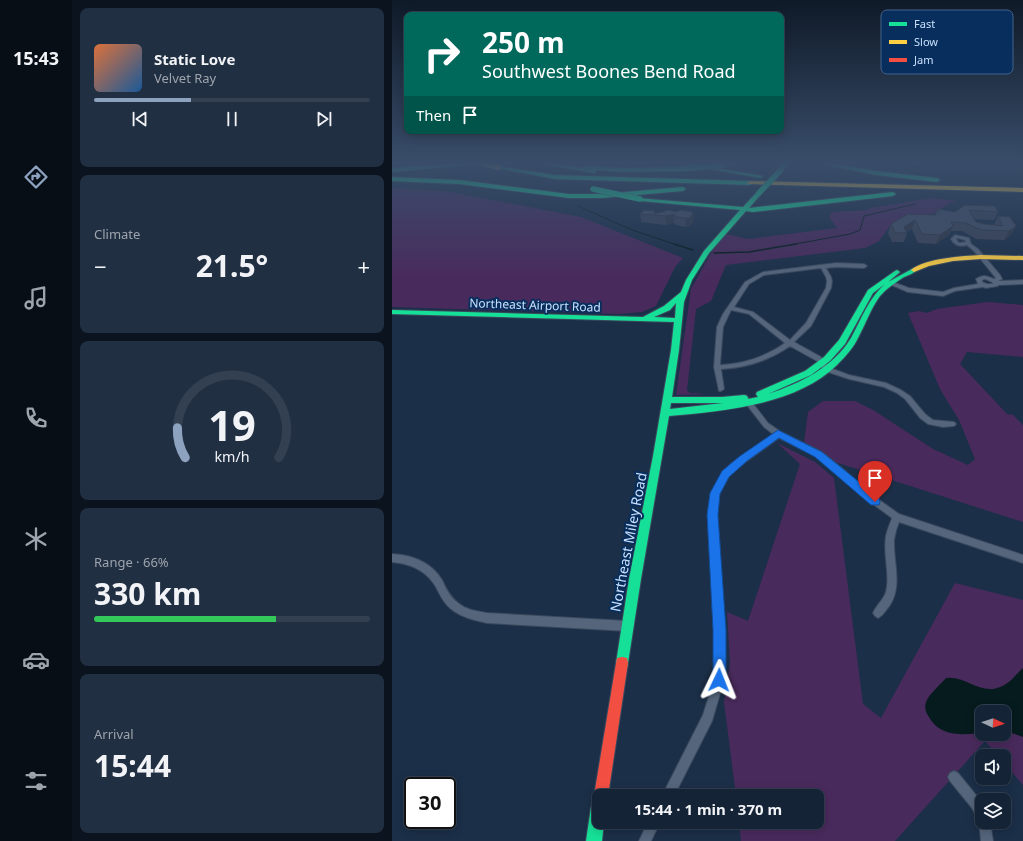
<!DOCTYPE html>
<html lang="en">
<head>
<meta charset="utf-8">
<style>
  :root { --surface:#142336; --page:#212f42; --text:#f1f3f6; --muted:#9da4ad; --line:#334051; --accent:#8da2be }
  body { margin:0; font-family:"Noto Sans",sans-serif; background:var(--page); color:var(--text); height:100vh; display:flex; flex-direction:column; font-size:15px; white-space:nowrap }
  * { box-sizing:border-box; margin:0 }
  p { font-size:13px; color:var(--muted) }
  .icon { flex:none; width:22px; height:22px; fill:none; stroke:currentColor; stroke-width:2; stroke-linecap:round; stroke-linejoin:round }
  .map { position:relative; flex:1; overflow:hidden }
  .details { display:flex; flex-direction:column; gap:8px; padding:8px; background:#0b131e; width:320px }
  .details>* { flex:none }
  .guide { position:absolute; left:12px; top:12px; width:380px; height:122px; border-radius:8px; box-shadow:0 2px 10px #0003,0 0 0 1px var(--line); background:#00695c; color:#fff; overflow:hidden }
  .needle { width:26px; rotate:93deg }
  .controls { position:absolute; left:583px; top:705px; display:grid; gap:8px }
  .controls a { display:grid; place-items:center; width:36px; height:36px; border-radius:8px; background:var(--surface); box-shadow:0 2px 10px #0003,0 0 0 1px var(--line); font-size:20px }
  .speed { position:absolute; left:12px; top:777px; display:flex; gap:8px; font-size:20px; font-weight:700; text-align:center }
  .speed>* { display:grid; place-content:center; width:52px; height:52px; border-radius:50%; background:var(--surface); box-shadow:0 2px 10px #0003,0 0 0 1px var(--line); line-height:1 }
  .speed .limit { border:2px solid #111; border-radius:6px; background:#fff; color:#111 }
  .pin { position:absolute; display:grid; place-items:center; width:34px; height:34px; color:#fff; margin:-41px -17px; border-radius:50% 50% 50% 0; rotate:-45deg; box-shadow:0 0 4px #0007 }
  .pin .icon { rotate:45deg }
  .me { position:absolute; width:44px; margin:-22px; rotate:2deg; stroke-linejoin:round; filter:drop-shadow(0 0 3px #0008) }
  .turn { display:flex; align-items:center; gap:14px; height:84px; padding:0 12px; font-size:18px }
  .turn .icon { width:52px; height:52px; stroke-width:2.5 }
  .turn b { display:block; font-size:28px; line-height:34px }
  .then { display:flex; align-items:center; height:38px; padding:0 12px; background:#0003; gap:8px; font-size:15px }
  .big { font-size:30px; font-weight:700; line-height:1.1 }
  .details .widget { flex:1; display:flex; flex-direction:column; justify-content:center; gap:6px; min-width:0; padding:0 14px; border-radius:8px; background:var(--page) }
  .details .dial { align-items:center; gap:0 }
  .dial svg { height:104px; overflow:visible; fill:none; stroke:var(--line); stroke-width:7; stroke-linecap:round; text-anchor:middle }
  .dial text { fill:var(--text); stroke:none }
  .song { display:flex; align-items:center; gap:12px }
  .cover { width:48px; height:48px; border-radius:6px; background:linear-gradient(135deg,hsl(20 70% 55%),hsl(210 70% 35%)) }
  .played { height:4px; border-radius:2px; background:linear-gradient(90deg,var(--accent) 35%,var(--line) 35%) }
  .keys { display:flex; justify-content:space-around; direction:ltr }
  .heat { display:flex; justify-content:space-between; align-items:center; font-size:22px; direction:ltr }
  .charge { height:6px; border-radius:3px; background:linear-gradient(90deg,#34c759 66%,var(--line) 0) }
  .trip { position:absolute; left:200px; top:789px; width:232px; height:40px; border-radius:8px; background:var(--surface); box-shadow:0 2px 10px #0003,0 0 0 1px var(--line); font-weight:700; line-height:40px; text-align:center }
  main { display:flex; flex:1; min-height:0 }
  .tab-bar { display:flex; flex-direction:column; width:72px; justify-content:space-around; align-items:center; background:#080e16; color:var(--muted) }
  .tab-bar .icon { width:28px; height:28px }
  .tab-bar .on { color:var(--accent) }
  .tab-bar b { font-size:18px; color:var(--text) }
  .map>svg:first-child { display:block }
  .green { fill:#492a5c; fill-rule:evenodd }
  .water { fill:#061b1d }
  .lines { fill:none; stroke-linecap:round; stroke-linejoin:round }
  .stream-far1 { stroke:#061b1d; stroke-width:1 }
  .stream { stroke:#061b1d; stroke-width:1.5 }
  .street-casing { stroke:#3a495d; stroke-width:2 }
  .fast-casing { stroke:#3a495d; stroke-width:2 }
  .slow-casing { stroke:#3a495d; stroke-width:2 }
  .jam-casing { stroke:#3a495d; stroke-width:2 }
  .street { fill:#55657b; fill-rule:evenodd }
  .fast { fill:#16e098; fill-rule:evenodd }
  .slow { fill:#ffcf43; fill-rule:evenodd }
  .jam { fill:#f24e42; fill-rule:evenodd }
  .fast-bridge-casing { stroke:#3a495d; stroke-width:6; stroke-linecap:butt }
  .slow-bridge-casing { stroke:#3a495d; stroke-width:6; stroke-linecap:butt }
  .fast-bridge { stroke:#16e098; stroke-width:5.5 }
  .slow-bridge { stroke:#ffcf43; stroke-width:5.5 }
  .wall { fill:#3a4357 }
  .shaded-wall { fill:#2f3747 }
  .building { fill:#434e65; stroke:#2f3747 }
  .route { fill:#1a73e8; stroke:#114b97 }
  .labels { text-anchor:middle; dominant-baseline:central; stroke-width:4; stroke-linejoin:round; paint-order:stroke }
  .street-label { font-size:12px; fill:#cae0fd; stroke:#072e5c }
  .near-street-label { font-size:14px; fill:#cae0fd; stroke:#072e5c }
  .key { fill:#072e5c; stroke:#42638c; stroke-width:1 }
  .key-label { font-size:11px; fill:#cae0fd }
</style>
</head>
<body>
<main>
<nav class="tab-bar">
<b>15:43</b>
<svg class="icon on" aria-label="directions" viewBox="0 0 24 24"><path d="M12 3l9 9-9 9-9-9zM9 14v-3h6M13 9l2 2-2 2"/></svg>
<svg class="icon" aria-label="music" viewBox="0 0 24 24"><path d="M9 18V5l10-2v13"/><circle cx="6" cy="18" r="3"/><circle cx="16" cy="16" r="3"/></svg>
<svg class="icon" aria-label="phone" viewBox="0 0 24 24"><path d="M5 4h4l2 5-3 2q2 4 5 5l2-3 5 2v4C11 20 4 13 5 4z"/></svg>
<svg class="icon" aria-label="climate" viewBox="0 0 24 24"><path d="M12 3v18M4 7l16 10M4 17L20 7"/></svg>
<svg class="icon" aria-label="car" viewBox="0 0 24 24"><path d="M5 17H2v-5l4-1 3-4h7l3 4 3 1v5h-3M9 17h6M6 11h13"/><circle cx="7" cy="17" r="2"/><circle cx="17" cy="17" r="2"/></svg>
<svg class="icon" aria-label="filters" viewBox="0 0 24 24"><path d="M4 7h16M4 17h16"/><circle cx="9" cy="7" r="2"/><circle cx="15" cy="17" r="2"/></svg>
</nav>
<section class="details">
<div class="widget">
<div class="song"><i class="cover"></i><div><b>Static Love</b><p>Velvet Ray</p></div></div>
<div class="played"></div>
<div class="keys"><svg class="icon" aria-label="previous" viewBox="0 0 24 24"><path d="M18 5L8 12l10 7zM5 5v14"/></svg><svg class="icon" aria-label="pause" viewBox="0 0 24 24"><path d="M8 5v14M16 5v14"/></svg><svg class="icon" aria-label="next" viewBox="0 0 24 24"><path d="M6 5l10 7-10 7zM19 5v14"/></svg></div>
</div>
<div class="widget"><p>Climate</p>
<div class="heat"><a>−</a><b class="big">21.5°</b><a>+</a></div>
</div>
<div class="widget dial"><svg viewBox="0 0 100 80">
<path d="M14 69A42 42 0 1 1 86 69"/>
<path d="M14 69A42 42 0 0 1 8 46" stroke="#8da2be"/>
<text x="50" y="56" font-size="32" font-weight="700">19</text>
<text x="50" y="72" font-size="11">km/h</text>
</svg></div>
<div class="widget"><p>Range · 66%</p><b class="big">330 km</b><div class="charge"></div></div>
<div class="widget"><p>Arrival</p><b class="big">15:44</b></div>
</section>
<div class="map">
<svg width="631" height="841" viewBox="0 0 631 841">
  <rect width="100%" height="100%" fill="#1b2f48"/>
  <path class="green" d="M0,188L53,191L189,217L291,258L283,267L264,306L250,312L227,314L0,307Z
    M541,198L565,201C553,204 555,206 546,211C532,219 516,220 501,222L487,241L473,248L334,265L319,301L304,309L295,390L298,393L317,394L284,395L299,289L322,248L334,234L356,239L445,228L437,217L440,212L475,210L478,208Z
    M595,302L631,305V357L575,352L568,364L616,415L620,414L631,425V522L446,463L412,443L416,412L431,401H463L481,410L541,449L576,465L583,459L567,420L548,389L516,313L527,311L535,313L545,309Z
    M385,443L423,462L442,478L471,704L489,718L563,583L631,600V785L612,763V756H606L593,741L503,841H349L347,822H425V796H344L332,702L338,663L335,612L356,621L408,464ZM590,712H612V734H590Z"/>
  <path class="water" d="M631,668V737L612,730V712H590V733C570,735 548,737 537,717C534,713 532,708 534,702C537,694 548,685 554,678C577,675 592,702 618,681C623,677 626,672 631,668Z"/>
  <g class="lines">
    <path class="stream-far1" d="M494,171L528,167L537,163
      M186,206L240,230L285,245
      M398,245L458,234L468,230L472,216L523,204"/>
    <path class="stream" d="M282,244L301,250
      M322,253L357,252L404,244"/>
    <defs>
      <path id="street" d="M563,235L577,238L579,244L586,249L608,275L610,279L606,281L631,280V284L606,285V286L594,288L591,287L563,291L551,296L516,292L490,281L493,279L495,280L517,288L551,292L562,288L586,284L584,279C591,274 595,276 602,279L604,278L582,251L575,245C568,247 562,245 559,239ZM566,238L573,240L574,242L567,243L564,239ZM593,279L600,282L601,284H595L590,282V280Z
        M444,263L472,264L475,266L472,268L444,267L434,268L439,277L440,281L439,288L419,326L402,342L429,357L434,364L441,369L457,375L494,383L509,390L518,396L533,414L541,420L562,422L564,424L562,426L551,427L536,424L528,418L513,399L505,393L492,387L457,379L436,372L429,367L425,361L398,346C378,360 353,368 329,369L332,389L329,391H327L322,367L325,327L331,314L353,282L371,272ZM429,268L434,277L435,281L434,288L414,323L398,340L361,312L342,307L357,284L372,275ZM339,310L357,314L393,343C375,356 352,364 328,365L331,327Z
        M353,395L355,396L376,423L389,432L430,452L451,469L476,492L507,514L631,555V563L507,522C505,527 503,533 502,540C501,563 512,589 495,609C492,613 490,616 486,618L483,616L481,613C486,602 494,599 495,586C497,569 491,553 494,536C495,530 498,524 500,518L470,496L445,473L424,456L387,438L345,468L337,476L327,494L324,515L332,630V680L320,721L282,796H270L311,715L322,680V630L316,515L319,493L331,472L339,464L381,434L372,427L351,400L350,398L351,396Z
        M0,554C20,555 39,562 50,580C54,589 58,597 66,603C74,610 85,611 95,613L235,621L238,623L240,626L238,629L235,631L95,623C82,620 68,617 58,608C51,602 48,595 44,587C34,570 19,564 0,562Z
        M562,771L566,773L588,800L590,804V822H598L601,841H589L587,821L580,808L558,781L556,777L558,773Z
        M256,822H268L259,841H247Z"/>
      <path id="fast" d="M74,163H98L0,172V168Z
        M144,163H157L192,168L194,166L231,168L286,167L289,169L286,171L231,172L204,170V172L202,173Z
        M285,163H297L371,176L368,178Z
        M335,163H352L332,166L330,165Z
        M392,163H397L390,172H386L385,171Z
        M426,163H437L484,171L545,178L548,180L545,182L484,175Z
        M106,166L163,175L358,181L361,183L358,185L163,179L104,168V167Z
        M0,177L67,180L177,194H210L291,187L294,189L291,191L210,198H177L67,184L0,181Z
        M365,192L370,193L357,208L501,192L504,194L501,196L361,212L354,211L317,253L300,280L292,302L287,350L280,397H330L352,395L355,396L356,399L366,397L364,394L365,392L413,371L432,357L447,340L476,290L503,271L505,270L508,272L496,282L520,269L522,268L525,270C522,273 517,275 512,277C504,282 495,288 488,296C479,308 474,323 467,336C462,347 454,356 445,365C404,405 332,411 277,416L249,579L236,663L235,668L230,669L225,668L224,663L237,579L261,456L279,350L282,322L0,314V310L251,317L272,306L289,292L294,280L312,251L348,210L248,201L246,200V198L351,207ZM493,284C476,299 470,318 459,338C442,367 407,384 376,394L419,375L438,361L453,344L481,293ZM284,303L283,318L262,317L278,310ZM279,403H331L278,409Z
        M207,799V822H212L210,841H194L199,807L202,802Z"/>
      <path id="slow" d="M358,181L631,188V192L356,184L355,183Z
        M589,255L631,256V260L589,259L561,261L537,266L522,272L519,270C533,258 571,256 589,255Z"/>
      <path id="jam" d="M230,657L235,658L236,663L216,796H207V803L204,801L202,796L224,663L225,658Z"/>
    </defs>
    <use href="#street" class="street-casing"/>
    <use href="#fast" class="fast-casing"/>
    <use href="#slow" class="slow-casing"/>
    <use href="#jam" class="jam-casing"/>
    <use href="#street" class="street"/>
    <use href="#fast" class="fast"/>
    <use href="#slow" class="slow"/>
    <use href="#jam" class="jam"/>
    <defs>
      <path id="fast-bridge" d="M286,169L332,165
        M201,189L248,199
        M367,193L388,171"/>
      <path id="slow-bridge" d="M91,163L106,167"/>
    </defs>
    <use href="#fast-bridge" class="fast-bridge-casing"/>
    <use href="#slow-bridge" class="slow-bridge-casing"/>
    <use href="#fast-bridge" class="fast-bridge"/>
    <use href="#slow-bridge" class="slow-bridge"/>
  </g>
  <path class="wall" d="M573,205L606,212L602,220L582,219L584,222L592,224L602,225L606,216L624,226L619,235L612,240L584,239L570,231H559L557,235L544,244L526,243L520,229L514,232L515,233L512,242H500L496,233L499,224L542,215L545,209L563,212Z
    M277,210L302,220L298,226L294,227L284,225L282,223L274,225L249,222L248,214L263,213Z"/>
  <path class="shaded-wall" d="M301,212L302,220L298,226L294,227L293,218Z
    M282,214V223L274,225L273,216Z
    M523,220L520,229L512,233V227Z
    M561,226L557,235L544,244L548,235Z
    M624,226L619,235L612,240L617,231Z"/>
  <path class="building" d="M573,205L603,206L606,212L577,210L584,222L592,224L611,226L606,216L618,217L624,226L617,231L589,230L574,223L559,222L561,226L548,235L530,234L523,220L512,227L515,233H503L499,224L516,214L544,215L543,212H547L545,209L563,212Z
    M252,210L263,211L262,214L277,210L284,212L289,210L301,212L298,218H293L284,217L282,214L273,216L248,214Z"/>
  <linearGradient id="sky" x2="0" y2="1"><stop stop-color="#0f1a28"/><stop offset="0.58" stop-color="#394d6a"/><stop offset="1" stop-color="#394d6a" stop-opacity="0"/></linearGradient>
  <rect width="631" height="281" fill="url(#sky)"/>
  <path class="route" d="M386,430L430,452L487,498L488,502L487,505H479L423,457L387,438L355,461L337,477L328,494L326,515L334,630V680L332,685L327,687L323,685L321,680V630L315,515L318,493L330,471L348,456Z"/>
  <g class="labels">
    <g class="street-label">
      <text transform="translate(143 305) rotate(2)">Northeast Airport Road</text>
    </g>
    <g class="near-street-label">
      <text transform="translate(236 542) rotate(-79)">Northeast Miley Road</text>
    </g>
  </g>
  <rect x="489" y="10" width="132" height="64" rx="6" class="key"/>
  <rect x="497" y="22" width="18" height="4" fill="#16e098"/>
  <rect x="497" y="40" width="18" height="4" fill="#ffcf43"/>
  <rect x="497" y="58" width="18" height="4" fill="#f24e42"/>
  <g class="key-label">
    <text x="522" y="28">Fast</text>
    <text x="522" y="46">Slow</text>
    <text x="522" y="64">Jam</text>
  </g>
</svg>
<div class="controls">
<a><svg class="needle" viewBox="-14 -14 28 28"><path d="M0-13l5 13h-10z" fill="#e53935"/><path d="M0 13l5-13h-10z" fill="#9da4ad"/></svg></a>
<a><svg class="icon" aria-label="sound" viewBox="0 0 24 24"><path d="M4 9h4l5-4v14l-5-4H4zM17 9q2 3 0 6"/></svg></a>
<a><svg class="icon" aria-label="layers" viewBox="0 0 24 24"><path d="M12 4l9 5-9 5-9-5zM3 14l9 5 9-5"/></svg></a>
</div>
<div class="speed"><div class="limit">30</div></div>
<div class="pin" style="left:483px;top:502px;background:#d93025"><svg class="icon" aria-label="arrive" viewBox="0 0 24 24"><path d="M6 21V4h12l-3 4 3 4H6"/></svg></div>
<svg class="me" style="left:327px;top:680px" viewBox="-20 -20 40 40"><path d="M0-17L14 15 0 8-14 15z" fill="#1a73e8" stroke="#fff" stroke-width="4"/></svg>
<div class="trip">15:44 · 1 min · 370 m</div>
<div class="guide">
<div class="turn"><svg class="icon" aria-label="right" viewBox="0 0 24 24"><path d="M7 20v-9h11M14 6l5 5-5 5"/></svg><div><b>250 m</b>Southwest Boones Bend Road</div></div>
<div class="then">Then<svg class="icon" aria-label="arrive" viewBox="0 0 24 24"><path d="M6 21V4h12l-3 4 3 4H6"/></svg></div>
</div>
</div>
</main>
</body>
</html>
